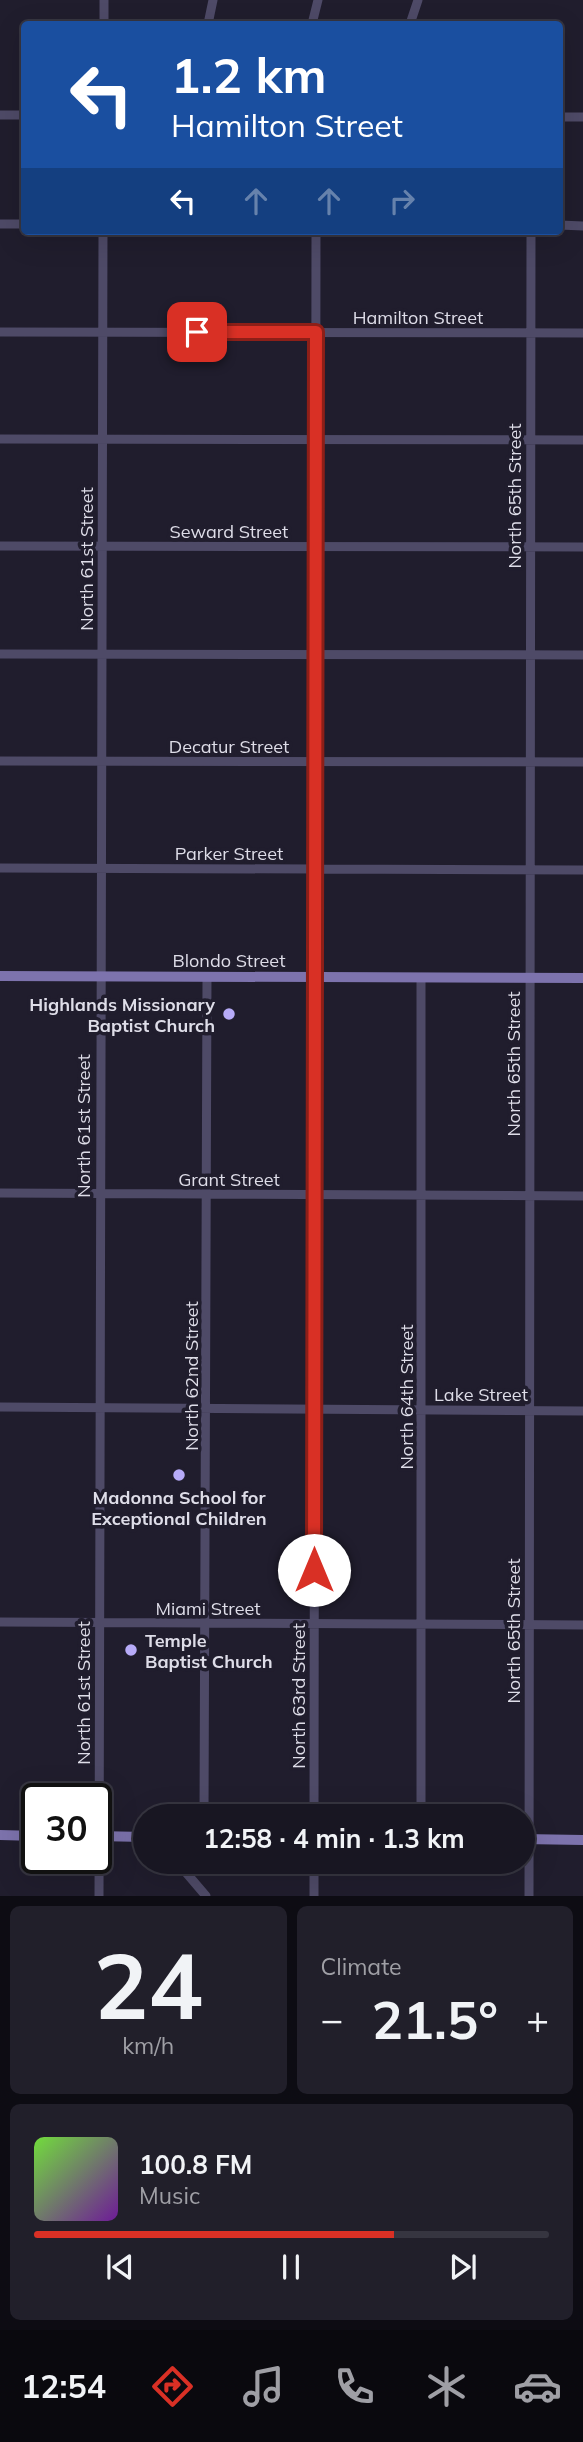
<!DOCTYPE html>
<html lang="en">
<head>
<meta charset="utf-8">
<style>
  :root { --surface:#181622; --page:#211f2a; --text:#f1f3f6; --muted:#9f9fa5; --line:#363540; --accent:#d93025 }
  body { margin:0; font-family:Mulish,sans-serif; background:var(--page); color:var(--text); height:100vh; display:flex; flex-direction:column; font-size:26px; white-space:nowrap }
  * { box-sizing:border-box; margin:0 }
  p { font-size:23px; color:var(--muted) }
  .icon { flex:none; width:38px; height:38px; fill:none; stroke:currentColor; stroke-width:2; stroke-linecap:round; stroke-linejoin:round }
  .map { position:relative; height:1896px; overflow:hidden }
  .panel { display:flex; flex-direction:column; gap:10px; padding:10px; background:#0d0c13; flex:1 }
  .panel>* { flex:none }
  .hud { position:absolute; left:21px; top:21px; width:542px; height:214px; border-radius:7px; box-shadow:0 7px 28px #0002,0 0 0 2px var(--line); background:#1a4fa0; color:#fff; overflow:hidden }
  .speed { position:absolute; left:21px; top:1783px; display:flex; gap:14px; font-size:35px; font-weight:700; text-align:center }
  .speed>* { display:grid; place-content:center; width:91px; height:91px; border-radius:50%; background:var(--surface); box-shadow:0 7px 28px #0002,0 0 0 2px var(--line); line-height:1 }
  .speed .limit { border:4px solid #111; border-radius:10px; background:#fff; color:#111 }
  .pin { position:absolute; display:grid; place-items:center; width:60px; height:60px; color:#fff; margin:-30px; border-radius:14px; box-shadow:0 4px 10px #0006 }
  .me { position:absolute; width:77px; margin:-38px; rotate:0deg; stroke-linejoin:round; filter:drop-shadow(0 0 5px #0008) }
  .turn { display:flex; align-items:center; gap:24px; height:147px; padding:0 35px; font-size:32px }
  .turn .icon { width:91px; height:91px; stroke-width:2.5 }
  .turn b { display:block; font-size:49px; line-height:60px }
  .lanes { display:flex; align-items:center; height:66px; padding:0 35px; background:#0003; justify-content:center; gap:35px; direction:ltr }
  .lanes .off { opacity:.35 }
  .big { font-size:52px; font-weight:700; line-height:1.1 }
  .panel .widget { flex:1; display:flex; flex-direction:column; justify-content:center; gap:10px; min-width:0; padding:0 24px; border-radius:10px; background:var(--page) }
  .panel .dial { align-items:center; gap:0 }
  .dial b { font-size:91px; line-height:1 }
  .song { display:flex; align-items:center; gap:21px }
  .cover { width:84px; height:84px; border-radius:10px; background:linear-gradient(135deg,hsl(100 70% 55%),hsl(280 70% 35%)) }
  .played { height:7px; border-radius:4px; background:linear-gradient(90deg,var(--accent) 70%,var(--line) 70%) }
  .keys { display:flex; justify-content:space-around; direction:ltr }
  .heat { display:flex; justify-content:space-between; align-items:center; font-size:38px; direction:ltr }
  .panel .tiles { flex:1; display:grid; gap:10px; grid-template-columns:1fr 1fr }
  .widget:last-child { grid-column:span 2 }
  .trip { position:absolute; left:133px; top:1804px; width:402px; height:70px; border-radius:35px; background:var(--surface); box-shadow:0 7px 28px #0002,0 0 0 2px var(--line); font-weight:700; line-height:70px; text-align:center }
  .tabs { display:flex; height:112px; justify-content:space-around; align-items:center; background:#0a090e; color:var(--muted) }
  .tabs .icon { width:49px; height:49px }
  .tabs .on { color:var(--accent) }
  .tabs b { font-size:32px; color:var(--text) }
  .map>svg:first-child { display:block }
  .lines { fill:none; stroke-linecap:round; stroke-linejoin:round }
  .minor { stroke:#4e4a67; stroke-width:9 }
  .major { stroke:#7d73ad; stroke-width:10 }
  .route-casing { stroke:#8d1f18; stroke-width:18 }
  .route { stroke:#d93025; stroke-width:12 }
  .poi-dot { fill:#b7abf8; stroke:#201d2d; stroke-width:2.5 }
  .labels { text-anchor:middle; dominant-baseline:central; stroke-width:7; stroke-linejoin:round; paint-order:stroke }
  .street-label { font-size:18px; fill:#dedde8; stroke:#201d2d }
  .poi-label { font-size:18px; font-weight:bold; fill:#dedde8; stroke:#201d2d; text-anchor:end }
</style>
</head>
<body>
<div class="map">
<svg width="583" height="1896" viewBox="0 0 583 1896">
  <rect width="100%" height="100%" fill="#201d2d"/>
  <g class="lines">
    <path class="minor" d="M104,24V0
      M208,24L213,0
      M312,24L318,0
      M410,24L418,0
      M0,115H24
      M560,117H583
      M0,224H24
      M560,225L583,226
      M0,332L583,333
      M0,439L583,440
      M0,546L583,547
      M0,654L583,655
      M0,761L583,762
      M0,868L583,870
      M421,978V1816
      M0,1193L583,1196
      M0,1407L583,1411
      M0,1622L583,1625
      M204,1816L207,977
      M314,1816L316,231
      M177,1862L206,1896
      M314,1862V1896
      M99,1896L103,231
      M529,1896L531,231"/>
    <path class="major" d="M0,976L583,978
      M0,1835L37,1836
      M96,1836L145,1837
      M523,1839L583,1840"/>
  </g>
  <g class="lines">
    <defs>
      <path id="route" d="M197,332H316L314,1570"/>
    </defs>
    <use href="#route" class="route-casing"/>
    <use href="#route" class="route"/>
  </g>
  <g class="poi-dot">
    <circle cx="229" cy="1014" r="7"/>
    <circle cx="179" cy="1475" r="7"/>
    <circle cx="131" cy="1650" r="7"/>
  </g>
  <g class="labels">
    <g class="street-label">
      <text x="418" y="317">Hamilton Street</text>
      <text transform="translate(514 496) rotate(-90)">North 65th Street</text>
      <text x="229" y="531">Seward Street</text>
      <text transform="translate(86 559) rotate(-90)">North 61st Street</text>
      <text x="229" y="746">Decatur Street</text>
      <text x="229" y="853">Parker Street</text>
      <text x="229" y="960">Blondo Street</text>
      <text transform="translate(513 1064) rotate(-90)">North 65th Street</text>
      <text transform="translate(83 1126) rotate(-90)">North 61st Street</text>
      <text x="229" y="1179">Grant Street</text>
      <text transform="translate(191 1376) rotate(-90)">North 62nd Street</text>
      <text x="481" y="1394">Lake Street</text>
      <text transform="translate(406 1397) rotate(-90)">North 64th Street</text>
      <text x="208" y="1608">Miami Street</text>
      <text transform="translate(513 1631) rotate(-90)">North 65th Street</text>
      <text transform="translate(83 1693) rotate(-90)">North 61st Street</text>
      <text transform="translate(298 1696) rotate(-90)">North 63rd Street</text>
    </g>
    <g class="poi-label">
      <text x="215" y="1004">Highlands Missionary<tspan x="215" dy="21">Baptist Church</tspan></text>
      <text x="179" y="1497" text-anchor="middle">Madonna School for<tspan x="179" dy="21">Exceptional Children</tspan></text>
      <text x="145" y="1640" text-anchor="start">Temple<tspan x="145" dy="21">Baptist Church</tspan></text>
    </g>
  </g>
</svg>
<div class="speed"><div class="limit">30</div></div>
<div class="pin" style="left:197px;top:332px;background:#d93025"><svg class="icon" aria-label="arrive" viewBox="0 0 24 24"><path d="M6 21V4h12l-3 4 3 4H6"/></svg></div>
<svg class="me" style="left:314px;top:1570px" viewBox="-20 -20 40 40"><circle r="19" fill="#fff"/><path d="M0-13L10 11 0 6-10 11z" fill="#d93025"/></svg>
<div class="trip">12:58 · 4 min · 1.3 km</div>
<div class="hud">
<div class="turn"><svg class="icon" aria-label="left" viewBox="0 0 24 24"><path d="M17 20v-9H6M10 6l-5 5 5 5"/></svg><div><b>1.2 km</b>Hamilton Street</div></div>
<div class="lanes"><svg class="icon" aria-label="left" viewBox="0 0 24 24"><path d="M17 20v-9H6M10 6l-5 5 5 5"/></svg><svg class="icon off" aria-label="ahead" viewBox="0 0 24 24"><path d="M12 20V5M6 11l6-6 6 6"/></svg><svg class="icon off" aria-label="ahead" viewBox="0 0 24 24"><path d="M12 20V5M6 11l6-6 6 6"/></svg><svg class="icon off" aria-label="right" viewBox="0 0 24 24"><path d="M7 20v-9h11M14 6l5 5-5 5"/></svg></div>
</div>
</div>
<section class="panel">
<div class="tiles">
<div class="widget dial"><b>24</b><p>km/h</p></div>
<div class="widget"><p>Climate</p>
<div class="heat"><a>−</a><b class="big">21.5°</b><a>+</a></div>
</div>
<div class="widget">
<div class="song"><i class="cover"></i><div><b>100.8 FM</b><p>Music</p></div></div>
<div class="played"></div>
<div class="keys"><svg class="icon" aria-label="previous" viewBox="0 0 24 24"><path d="M18 5L8 12l10 7zM5 5v14"/></svg><svg class="icon" aria-label="pause" viewBox="0 0 24 24"><path d="M8 5v14M16 5v14"/></svg><svg class="icon" aria-label="next" viewBox="0 0 24 24"><path d="M6 5l10 7-10 7zM19 5v14"/></svg></div>
</div>
</div>
</section>
<nav class="tabs">
<b>12:54</b>
<svg class="icon on" aria-label="directions" viewBox="0 0 24 24"><path d="M12 3l9 9-9 9-9-9zM9 14v-3h6M13 9l2 2-2 2"/></svg>
<svg class="icon" aria-label="music" viewBox="0 0 24 24"><path d="M9 18V5l10-2v13"/><circle cx="6" cy="18" r="3"/><circle cx="16" cy="16" r="3"/></svg>
<svg class="icon" aria-label="phone" viewBox="0 0 24 24"><path d="M5 4h4l2 5-3 2q2 4 5 5l2-3 5 2v4C11 20 4 13 5 4z"/></svg>
<svg class="icon" aria-label="climate" viewBox="0 0 24 24"><path d="M12 3v18M4 7l16 10M4 17L20 7"/></svg>
<svg class="icon" aria-label="car" viewBox="0 0 24 24"><path d="M5 17H2v-5l4-1 3-4h7l3 4 3 1v5h-3M9 17h6M6 11h13"/><circle cx="7" cy="17" r="2"/><circle cx="17" cy="17" r="2"/></svg>
</nav>
</body>
</html>
